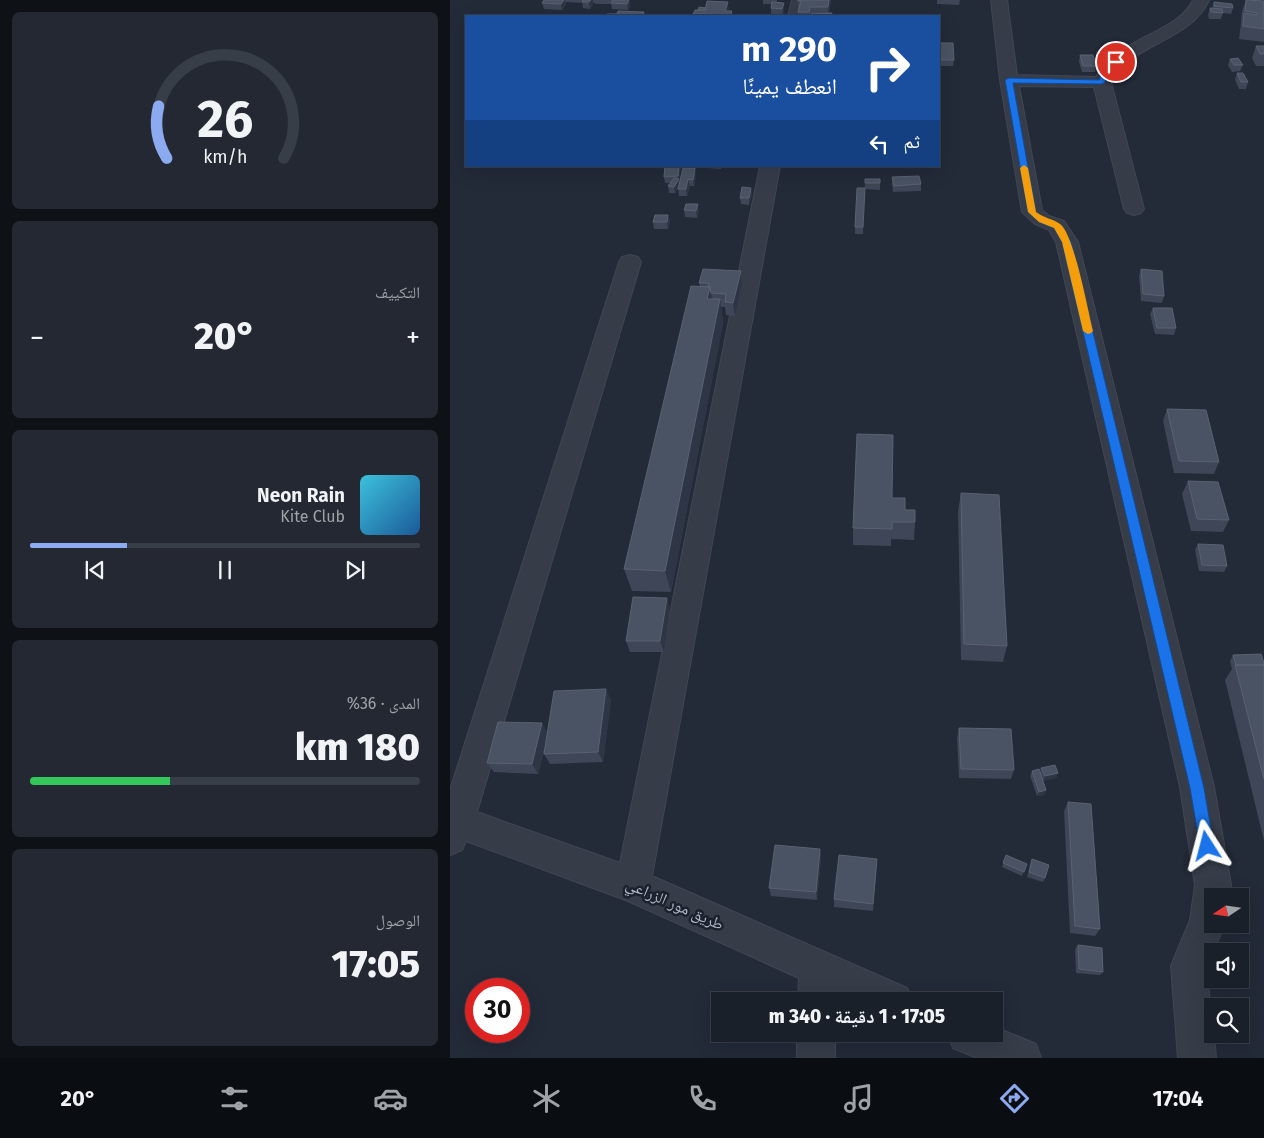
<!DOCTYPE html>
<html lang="ar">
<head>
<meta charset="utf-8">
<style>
  :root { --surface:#1a202a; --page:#232832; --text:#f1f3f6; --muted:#9fa3a8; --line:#383e47; --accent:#8baaf0 }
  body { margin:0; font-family:"Fira Sans","Noto Naskh Arabic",sans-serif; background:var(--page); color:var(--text); direction:rtl; height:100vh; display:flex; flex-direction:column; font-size:19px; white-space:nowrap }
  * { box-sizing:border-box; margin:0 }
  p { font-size:16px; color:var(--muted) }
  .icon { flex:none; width:28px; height:28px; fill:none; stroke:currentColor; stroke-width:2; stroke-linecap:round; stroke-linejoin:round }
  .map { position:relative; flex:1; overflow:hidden; direction:ltr }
  .details { display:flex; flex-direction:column; gap:12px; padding:12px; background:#0e1217; width:450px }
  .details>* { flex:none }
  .guide { position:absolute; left:15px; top:15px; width:475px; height:152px; border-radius:0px; box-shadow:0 5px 20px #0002,0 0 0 1px var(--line); direction:rtl; background:#1a4fa0; color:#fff; overflow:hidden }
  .needle { width:32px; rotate:257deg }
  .tools { position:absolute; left:754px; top:888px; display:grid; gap:10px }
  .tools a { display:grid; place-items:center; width:45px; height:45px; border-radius:0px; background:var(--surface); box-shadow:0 5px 20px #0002,0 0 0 1px var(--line); font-size:25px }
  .speed { position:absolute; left:15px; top:978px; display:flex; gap:10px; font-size:25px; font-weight:700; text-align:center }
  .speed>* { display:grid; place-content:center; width:65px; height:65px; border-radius:50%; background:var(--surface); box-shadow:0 5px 20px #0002,0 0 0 1px var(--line); line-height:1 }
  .speed .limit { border:8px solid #d22; background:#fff; color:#111 }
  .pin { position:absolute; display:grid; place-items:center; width:42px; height:42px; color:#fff; margin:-21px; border:2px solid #fff; border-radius:50%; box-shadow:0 1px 5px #0007 }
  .me { position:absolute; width:55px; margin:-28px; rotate:351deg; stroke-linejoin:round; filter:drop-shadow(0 0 4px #0008) }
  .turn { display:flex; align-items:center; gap:18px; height:105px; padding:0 20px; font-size:22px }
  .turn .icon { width:65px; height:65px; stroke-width:2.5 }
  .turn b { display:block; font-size:35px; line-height:42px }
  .then { display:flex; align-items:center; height:48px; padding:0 20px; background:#0003; gap:10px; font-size:19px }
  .big { font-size:38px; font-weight:800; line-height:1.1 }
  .details .card { flex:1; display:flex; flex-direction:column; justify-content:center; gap:8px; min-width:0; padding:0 18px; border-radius:8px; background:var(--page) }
  .details .dial { align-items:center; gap:0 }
  .dial svg { height:130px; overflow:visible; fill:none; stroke:var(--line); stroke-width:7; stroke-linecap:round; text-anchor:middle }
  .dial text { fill:var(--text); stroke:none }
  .song { display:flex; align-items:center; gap:15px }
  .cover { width:60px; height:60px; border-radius:8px; background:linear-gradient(135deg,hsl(190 70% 55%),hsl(210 70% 35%)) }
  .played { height:5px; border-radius:2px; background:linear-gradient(90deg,var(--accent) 25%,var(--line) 25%) }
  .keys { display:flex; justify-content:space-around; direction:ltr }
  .heat { display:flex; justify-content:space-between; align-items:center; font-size:28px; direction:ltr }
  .charge { height:8px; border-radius:4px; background:linear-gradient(90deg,#34c759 36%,var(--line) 0) }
  .trip { position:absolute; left:261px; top:992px; width:292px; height:50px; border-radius:0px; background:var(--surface); box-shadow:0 5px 20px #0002,0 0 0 1px var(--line); font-weight:800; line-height:50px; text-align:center; direction:rtl }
  .dock { display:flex; height:80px; justify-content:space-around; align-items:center; background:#0a0d11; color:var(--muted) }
  .dock .icon { width:35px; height:35px }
  .dock .selected { color:var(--accent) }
  .dock b { font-size:22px; color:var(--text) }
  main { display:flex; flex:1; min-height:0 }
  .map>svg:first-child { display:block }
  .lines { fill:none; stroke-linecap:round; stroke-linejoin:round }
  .minor-casing { stroke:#404652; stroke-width:2 }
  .minor { fill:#363d49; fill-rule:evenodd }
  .wall { fill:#3e4657 }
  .shaded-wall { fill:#2e3646 }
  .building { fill:#4a5363; stroke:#5a6272 }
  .route { fill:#1a73e8; stroke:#114b97 }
  .slow { fill:#f59e0b }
  .labels { text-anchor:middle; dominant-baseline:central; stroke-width:5; stroke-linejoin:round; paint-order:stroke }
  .near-street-label { font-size:16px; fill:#b1b7c5; stroke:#1c222d }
</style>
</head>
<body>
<main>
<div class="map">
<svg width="814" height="1058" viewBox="0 0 814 1058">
  <rect width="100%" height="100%" fill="#232a38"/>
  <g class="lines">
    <defs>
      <path id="minor" d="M342,0H358L354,16H338Z
        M541,0H557L567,75L646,77C668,36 726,35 743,0H759C740,42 683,42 661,82L694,209L691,213L684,215L677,213L674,209L644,87L569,86L592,210L599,216L614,221L628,242L764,787L781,885L779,896H762V924H775L757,966L762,1034H764L766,1058H728L721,966L740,920L745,885L730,787L606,242L599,230L585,224L572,212L550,80Z
        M310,166H330L202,876L457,988L463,1001H402L386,994V1001H348L349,978L178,901L16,841L12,850L0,855V790L169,262L172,257L180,255L188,257L191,262L27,812L170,863Z
        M545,1027L586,1044L591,1058H527L503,1048L498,1034H545Z
        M347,1034H385V1058H347Z"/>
    </defs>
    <use href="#minor" class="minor-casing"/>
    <use href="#minor" class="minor"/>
  </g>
  <path class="wall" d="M94,0H133L131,3L116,2V4L112,10L94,9L92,3Z
    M133,0H179L180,6L178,10L162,9L161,4H146L145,3H143V4L140,9L133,8L132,2Z
    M313,0H327V3L334,9L333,15L321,14V8L322,4H313Z
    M348,0H381L379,13H382V16H348Z
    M487,0H510L509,5L487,4Z
    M796,0L814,1V42L789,39L791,23L792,11Z
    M764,2L783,8L781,14L773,13L771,19H759L758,15L760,8H762Z
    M279,11L283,16H244L243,14Z
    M489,43L504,60L503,66H489Z
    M806,46H814V66H806L802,58Z
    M630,55L646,66L645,72H632L629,62Z
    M780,59L793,65L790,71L782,72L778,65Z
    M787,73L798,82L796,89H789L785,80Z
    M231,166L229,180L230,183L246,175L244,186H240L237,196H229L228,188L225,193H219L218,186L220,183H215L214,177Z
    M257,166H271V169L257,168Z
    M442,177L471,184V191L443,192L442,184Z
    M415,179H430V190L415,189Z
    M301,188L302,194L299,205L291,204L290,198Z
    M415,188L413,234H405V227Z
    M234,210L249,211L247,218L235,217Z
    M218,215L220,222L218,229H204L203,222Z
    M691,269L714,296L712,303L691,301L689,276Z
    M291,271L292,284L285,316L276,315L275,307H271L273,323L221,592L182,591L174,569L250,286L249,283Z
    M703,308L726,328L724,335L705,334L700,314Z
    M717,409L769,462L764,474L724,473L713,421Z
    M738,481L779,520L773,532L741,531L732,494Z
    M511,493L557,646L553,662L511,660L508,511Z
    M442,498L455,510L465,522L464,540L441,539V546L403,545V528Z
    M748,544L777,566L774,572L749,571L745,550Z
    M220,609L214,652H180L176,641Z
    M783,655L814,663V841L775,680L782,669L780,661Z
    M161,700L153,762L100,764L94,754L96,744L88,774L44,772L37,763Z
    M509,728L564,770L561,779L509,778L507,738Z
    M591,768L608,773L606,778L593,781L596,790L594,795L587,796L580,776L582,771L590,772Z
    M618,802L650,929L645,936L620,933L614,811Z
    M370,849L371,857L367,900L321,896L319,888Z
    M556,855L577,864L572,876L552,867Z
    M427,859L423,911L384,907V899Z
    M582,859L595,878L593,882L577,877Z
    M628,945L653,972L650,975L626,973L625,949Z"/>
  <path class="shaded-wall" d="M114,0H115L116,4L112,10L111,4Z
    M141,0H143V4L140,9L139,2Z
    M179,0L180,6L178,10L177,4Z
    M379,0H381L378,16V7Z
    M278,2L279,14L275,11Z
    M334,3V9L333,15L332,9Z
    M229,166H231L229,180L230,186L225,193L224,187L228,180V176Z
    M245,168L246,175L244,186L243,180Z
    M238,179L240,186L237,196L236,189Z
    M301,188L302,194L299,205V198Z
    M248,204L249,211L247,218L246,211Z
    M218,215L220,222L218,229L217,222Z
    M291,271L292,284L285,316L283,303Z
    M260,287L264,311L257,299Z
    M270,299L273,323L221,592L215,571Z
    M217,598L220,609L214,652L210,641Z
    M156,689L161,700L153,762L148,752Z
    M92,723L98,733L88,774L82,764Z
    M608,773L606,778L593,781L595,776Z
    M596,790L594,795L587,796L589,792Z
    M370,849L371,857L367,900L366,892Z"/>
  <path class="building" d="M94,0H114L111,4L92,3Z
    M133,0H141L139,2H132Z
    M163,0H179L177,4L161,3Z
    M348,0H379L378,7H360L359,12H348L351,1H348Z
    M796,0L814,1V29L793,26L794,13L807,15V13L795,11Z
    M257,1L278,2L275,11H282L281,15L243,14L245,10H255Z
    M322,2L334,3L332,9L321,8Z
    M764,2L782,4L783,8L764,6Z
    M249,7L256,8L255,10H248Z
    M760,8L772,9L773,13L761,12Z
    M168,11L194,12L193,16H166Z
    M382,13L381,16H360L361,14Z
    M157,14H167V16H157Z
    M489,43H503L504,60H489Z
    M806,46H814V54H810Z
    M630,55H643L646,66H633Z
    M788,58L793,65H784L780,59Z
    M787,73H793L798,82H791Z
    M215,166H229L228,176L214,177Z
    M233,168H245L243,180L238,179L236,189H228Z
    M469,176L471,184L444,186L442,177Z
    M224,178L229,179L224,187L218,186Z
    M415,179H430V183H415Z
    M292,187L301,188L299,198H290Z
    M407,188H415L413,227H405Z
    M236,204H248L246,211L234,210Z
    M205,215H218L217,222H203Z
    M253,269L291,271L283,303L275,302L276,294L261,293L260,287H258L259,283H249Z
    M691,269L712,271L714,296L693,294Z
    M241,286L260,287L257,299H270L215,571L174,569Z
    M703,308H722L726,328H707Z
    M717,409L756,410L769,462L729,461Z
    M407,434L443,435L442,498H455V510H465V522H442V529L403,528Z
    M738,481L768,482L779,520L747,519Z
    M511,493L549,495L557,646L514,644Z
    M748,544L773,545L777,566L752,565Z
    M183,597L217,598L210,641H176Z
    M811,654L814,663V666V665H786L783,655Z
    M785,665H814V779Z
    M156,689L148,752L94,754L104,691Z
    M48,722L92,723L82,764L37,763Z
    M509,728L561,729L564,770L511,769Z
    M605,765L608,773L595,776L591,768Z
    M589,769L596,790L589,792L582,771Z
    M618,802L641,804L650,929L625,926Z
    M325,845L370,849L366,892L319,888Z
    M389,855L427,859L423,904L384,899Z
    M556,855L577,864L574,872L553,863Z
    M582,859L599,865L595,878L579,872Z
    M628,945L652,948L653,972L629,969Z"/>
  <path class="route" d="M666,59L669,62L658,73L655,82L652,84L563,83L586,212L595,219L611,225L621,242L754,788L764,846L762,851L757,853L752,851L750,846L740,788L612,242L604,228L589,222L578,212L555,80L559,78L649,80L652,71Z"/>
  <path class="slow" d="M574,165L578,168L586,212C594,218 603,219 610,224C624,234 638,311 643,331L641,333L638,334L633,331L612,242L604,228L589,222L578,212L570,168Z"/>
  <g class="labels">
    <g class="near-street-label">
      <text transform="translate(225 904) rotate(24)">طريق مور الزراعي</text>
    </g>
  </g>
</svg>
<div class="tools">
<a><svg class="needle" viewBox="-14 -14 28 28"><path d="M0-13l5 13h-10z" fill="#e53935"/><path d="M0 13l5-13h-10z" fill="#9fa3a8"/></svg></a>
<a><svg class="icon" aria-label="sound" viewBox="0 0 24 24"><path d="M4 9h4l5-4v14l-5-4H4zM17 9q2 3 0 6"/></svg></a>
<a><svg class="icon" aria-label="search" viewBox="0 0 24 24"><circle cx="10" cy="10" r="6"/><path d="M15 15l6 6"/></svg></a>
</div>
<div class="speed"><div class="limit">30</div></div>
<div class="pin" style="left:666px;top:62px;background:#d93025"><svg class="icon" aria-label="arrive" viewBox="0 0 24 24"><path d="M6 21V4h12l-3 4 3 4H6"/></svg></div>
<svg class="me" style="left:757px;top:846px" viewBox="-20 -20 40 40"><path d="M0-17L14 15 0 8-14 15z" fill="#1a73e8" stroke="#fff" stroke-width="4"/></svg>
<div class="trip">17:05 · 1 دقيقة · 340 m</div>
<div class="guide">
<div class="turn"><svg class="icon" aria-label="right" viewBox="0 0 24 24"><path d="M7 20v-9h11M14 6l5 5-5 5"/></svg><div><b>290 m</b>انعطف يمينًا</div></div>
<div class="then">ثم<svg class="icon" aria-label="left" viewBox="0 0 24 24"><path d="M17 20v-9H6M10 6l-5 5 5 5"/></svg></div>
</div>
</div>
<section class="details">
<div class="card dial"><svg viewBox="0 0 100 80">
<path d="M14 69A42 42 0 1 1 86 69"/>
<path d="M14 69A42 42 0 0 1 9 37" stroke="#8baaf0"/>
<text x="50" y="56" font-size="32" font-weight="700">26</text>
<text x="50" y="72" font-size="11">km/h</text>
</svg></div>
<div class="card"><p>التكييف</p>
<div class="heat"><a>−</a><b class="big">20°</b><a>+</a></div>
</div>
<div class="card">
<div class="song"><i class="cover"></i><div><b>Neon Rain</b><p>Kite Club</p></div></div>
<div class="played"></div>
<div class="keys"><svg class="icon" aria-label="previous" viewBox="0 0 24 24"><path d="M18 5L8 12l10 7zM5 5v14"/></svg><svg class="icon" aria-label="pause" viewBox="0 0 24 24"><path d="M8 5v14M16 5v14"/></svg><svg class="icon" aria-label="next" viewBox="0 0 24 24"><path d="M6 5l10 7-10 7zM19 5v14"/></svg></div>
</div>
<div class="card"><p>المدى · 36%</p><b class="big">180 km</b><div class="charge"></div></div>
<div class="card"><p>الوصول</p><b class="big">17:05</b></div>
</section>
</main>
<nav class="dock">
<b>17:04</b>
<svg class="icon selected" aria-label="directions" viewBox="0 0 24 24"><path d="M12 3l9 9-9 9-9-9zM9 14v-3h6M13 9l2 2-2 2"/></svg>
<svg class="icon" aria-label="music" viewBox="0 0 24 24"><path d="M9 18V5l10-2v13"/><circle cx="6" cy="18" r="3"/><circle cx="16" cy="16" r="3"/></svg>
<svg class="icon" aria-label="phone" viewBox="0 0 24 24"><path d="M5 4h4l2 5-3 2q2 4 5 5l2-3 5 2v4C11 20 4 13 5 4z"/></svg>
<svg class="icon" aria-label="climate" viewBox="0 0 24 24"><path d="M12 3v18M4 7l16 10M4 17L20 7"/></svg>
<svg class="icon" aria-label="car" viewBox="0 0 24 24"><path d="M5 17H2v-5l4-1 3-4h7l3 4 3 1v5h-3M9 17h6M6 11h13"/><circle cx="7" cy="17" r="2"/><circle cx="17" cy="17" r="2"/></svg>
<svg class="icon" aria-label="filters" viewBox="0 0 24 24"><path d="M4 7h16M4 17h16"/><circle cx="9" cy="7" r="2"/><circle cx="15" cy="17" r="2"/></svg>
<b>20°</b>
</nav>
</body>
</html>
